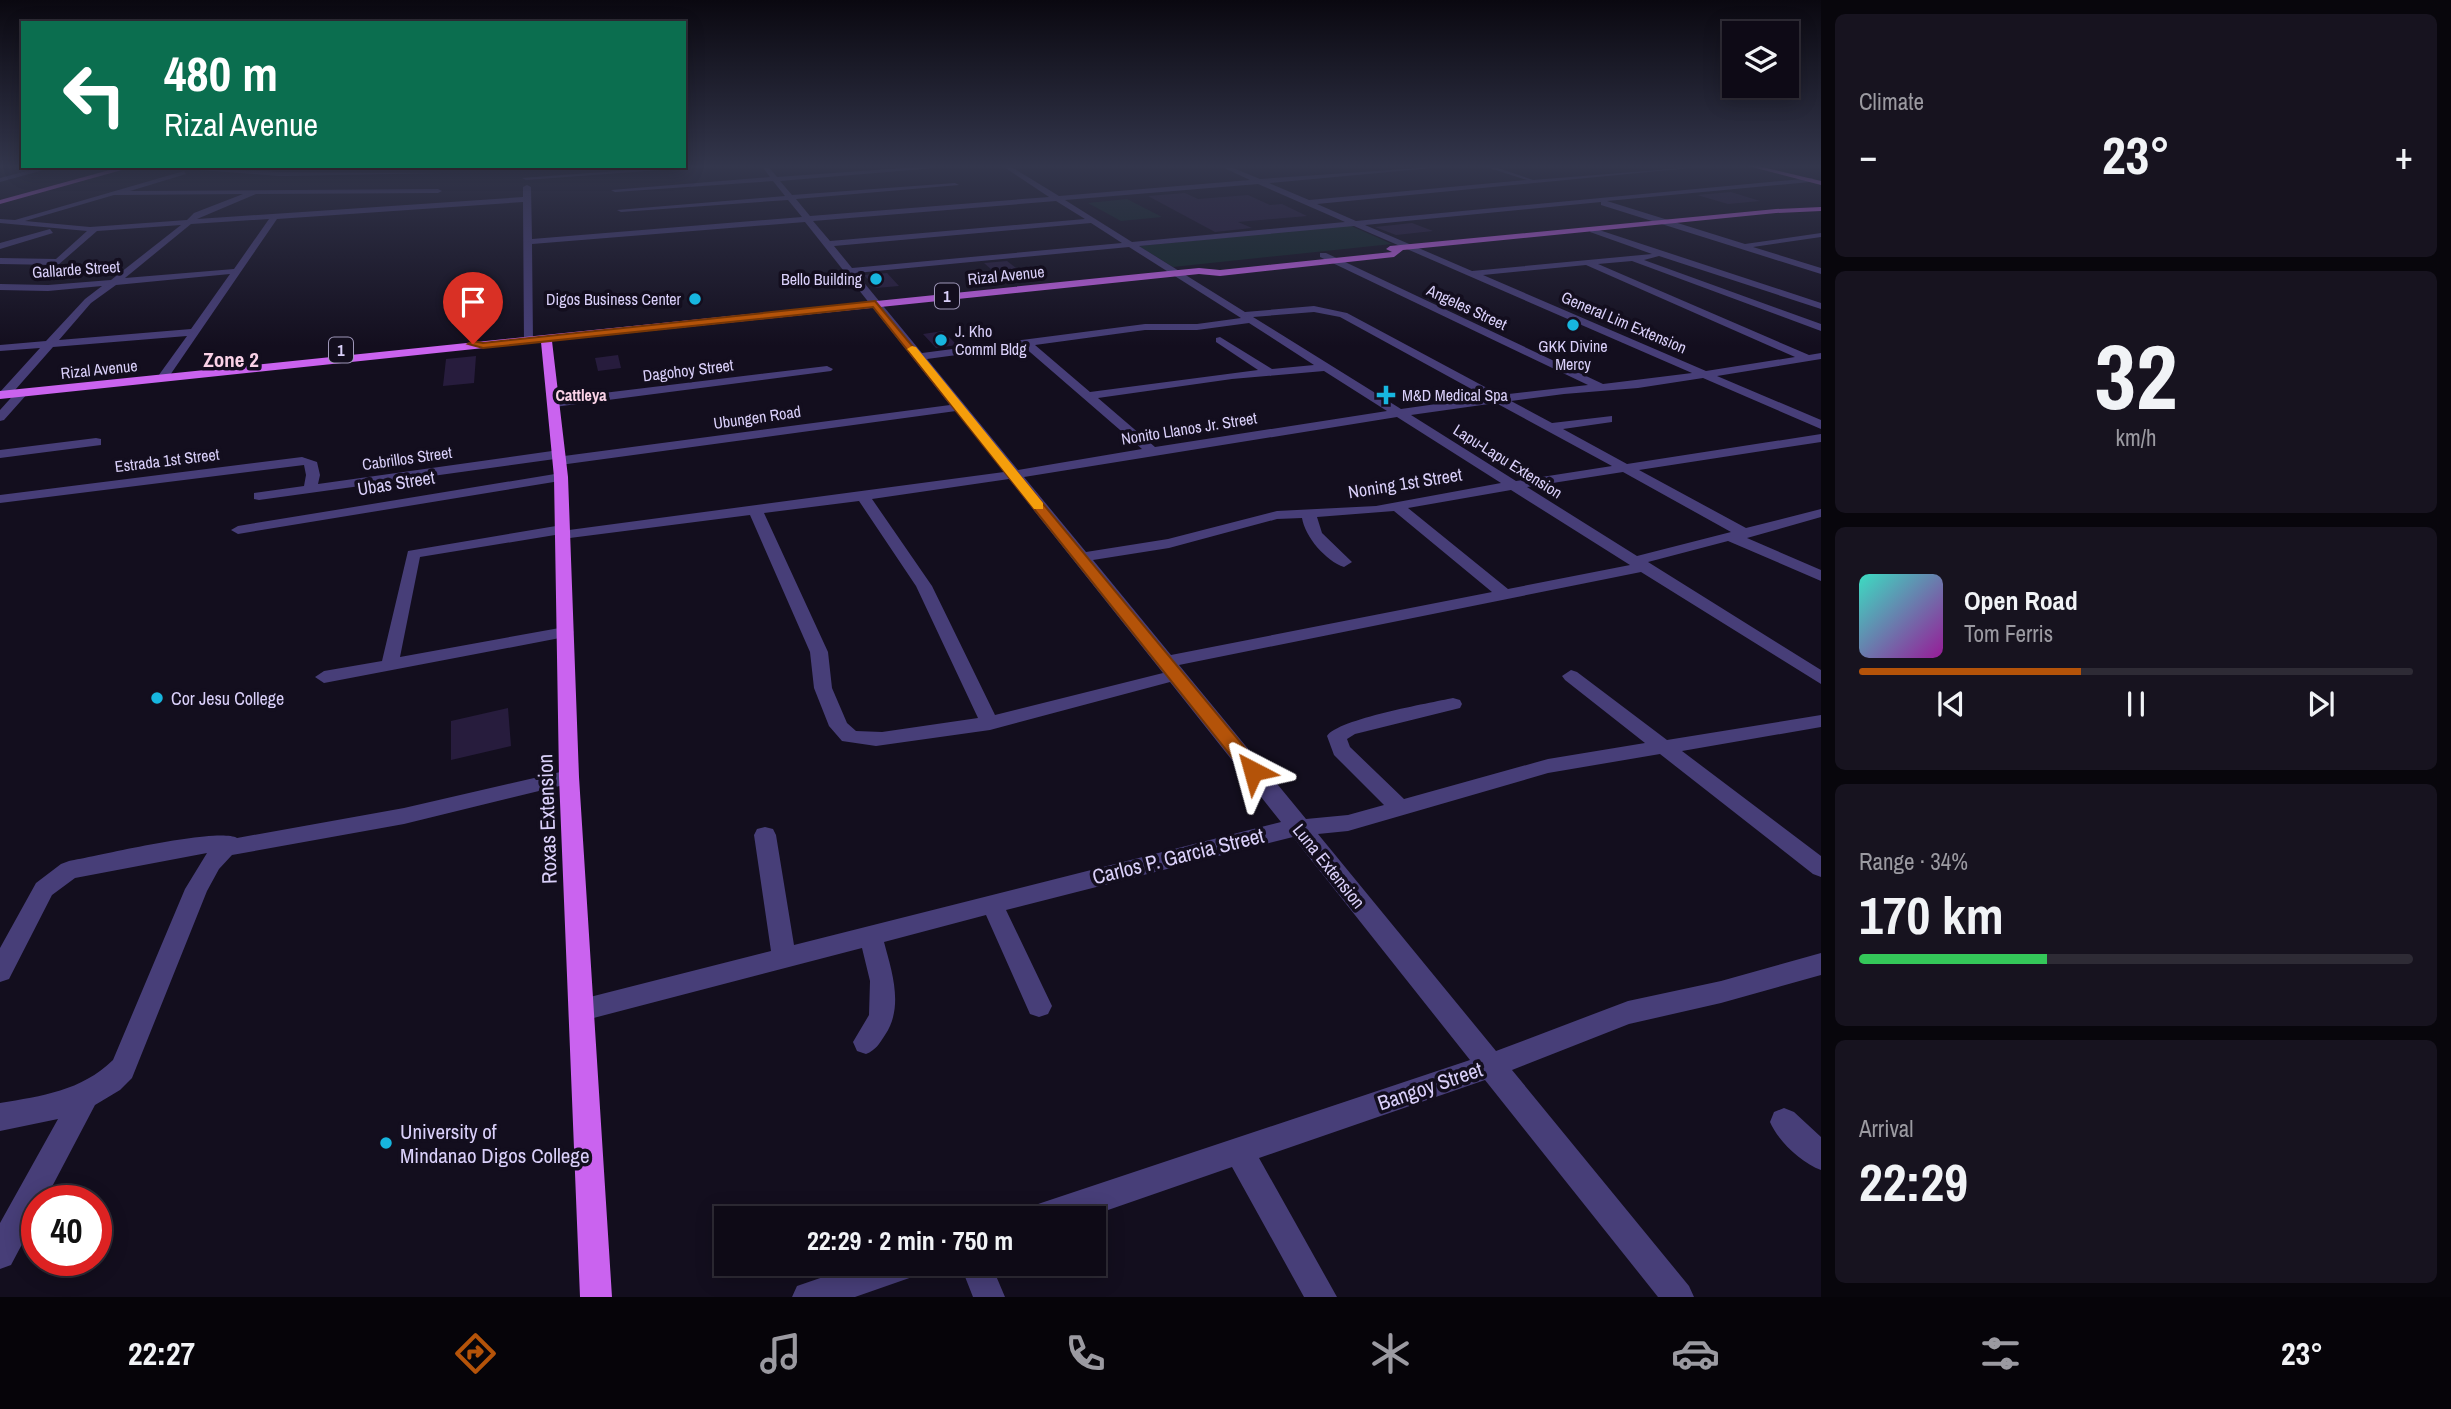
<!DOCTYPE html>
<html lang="en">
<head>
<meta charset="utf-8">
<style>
  :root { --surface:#0e0a16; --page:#17131f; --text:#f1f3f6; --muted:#9b9aa1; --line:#2e2b35; --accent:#b45309 }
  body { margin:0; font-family:"Archivo Narrow",sans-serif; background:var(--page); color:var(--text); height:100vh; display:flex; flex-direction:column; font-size:26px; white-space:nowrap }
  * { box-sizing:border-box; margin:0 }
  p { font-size:23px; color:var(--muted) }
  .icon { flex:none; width:38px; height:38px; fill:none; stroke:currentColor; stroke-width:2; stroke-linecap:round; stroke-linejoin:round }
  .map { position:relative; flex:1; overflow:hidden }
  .side { display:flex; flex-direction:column; gap:14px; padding:14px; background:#08060c; width:630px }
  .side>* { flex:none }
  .banner { position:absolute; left:21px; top:21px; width:665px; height:147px; border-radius:0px; box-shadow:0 4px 18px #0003,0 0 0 2px var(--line); background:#0b6e4f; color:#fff; overflow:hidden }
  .fabs { position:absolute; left:1722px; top:21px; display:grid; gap:14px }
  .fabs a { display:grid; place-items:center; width:77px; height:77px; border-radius:0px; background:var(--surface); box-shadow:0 4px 18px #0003,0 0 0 2px var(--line); font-size:35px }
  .speed { position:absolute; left:21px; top:1185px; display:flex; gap:14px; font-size:35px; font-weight:700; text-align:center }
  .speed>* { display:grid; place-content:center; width:91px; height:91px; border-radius:50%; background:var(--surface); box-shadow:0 4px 18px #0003,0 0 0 2px var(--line); line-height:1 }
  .speed .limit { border:10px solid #d22; background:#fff; color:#111 }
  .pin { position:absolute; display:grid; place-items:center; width:60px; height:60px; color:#fff; margin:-72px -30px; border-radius:50% 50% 50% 0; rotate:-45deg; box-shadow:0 0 7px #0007 }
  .pin .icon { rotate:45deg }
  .me { position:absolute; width:77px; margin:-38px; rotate:321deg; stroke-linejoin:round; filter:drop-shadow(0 0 5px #0008) }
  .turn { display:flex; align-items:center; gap:24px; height:147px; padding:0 28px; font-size:32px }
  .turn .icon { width:91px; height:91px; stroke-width:2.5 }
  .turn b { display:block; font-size:49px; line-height:60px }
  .big { font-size:52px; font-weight:700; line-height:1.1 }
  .side .widget { flex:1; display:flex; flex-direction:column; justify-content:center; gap:10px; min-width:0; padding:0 24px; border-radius:10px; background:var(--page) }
  .side .dial { align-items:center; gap:0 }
  .dial b { font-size:91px; line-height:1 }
  .song { display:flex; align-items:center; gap:21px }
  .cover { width:84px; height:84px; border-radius:10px; background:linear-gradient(135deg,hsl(170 70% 55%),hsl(300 70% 35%)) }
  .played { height:7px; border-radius:4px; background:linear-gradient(90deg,var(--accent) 40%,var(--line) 40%) }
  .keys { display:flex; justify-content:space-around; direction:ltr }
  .heat { display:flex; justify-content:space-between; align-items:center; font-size:38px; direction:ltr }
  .charge { height:10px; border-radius:5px; background:linear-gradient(90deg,#34c759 34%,var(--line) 0) }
  .trip { position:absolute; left:714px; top:1206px; width:392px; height:70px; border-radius:0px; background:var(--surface); box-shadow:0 4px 18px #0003,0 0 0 2px var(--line); font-weight:700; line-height:70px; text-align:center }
  .tabs { display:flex; height:112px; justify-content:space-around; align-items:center; background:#060409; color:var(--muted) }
  .tabs .icon { width:49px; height:49px }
  .tabs .active { color:var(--accent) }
  .tabs b { font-size:32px; color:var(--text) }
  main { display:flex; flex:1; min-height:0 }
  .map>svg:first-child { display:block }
  .green { fill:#122627 }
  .building { fill:#271c3d }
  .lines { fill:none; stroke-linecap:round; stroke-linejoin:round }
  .minor { fill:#473e78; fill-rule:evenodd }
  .major { fill:#ca63ef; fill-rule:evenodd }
  .route { fill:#b45309; stroke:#753606; stroke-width:2 }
  .slow { fill:#f59e0b }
  .poi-dot { fill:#17b6df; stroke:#130e1e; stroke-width:2.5 }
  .labels { text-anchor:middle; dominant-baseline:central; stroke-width:7; stroke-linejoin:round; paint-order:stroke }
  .far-street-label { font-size:16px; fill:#dad0fa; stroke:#130e1e }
  .far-poi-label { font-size:16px; fill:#dad0fa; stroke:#130e1e; text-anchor:end }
  .shield { fill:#130e1e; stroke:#9e96b8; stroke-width:2 }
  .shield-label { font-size:16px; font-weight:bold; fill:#dad0fa }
  .far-neighbourhood-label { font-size:16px; font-weight:bold; fill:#fad2e7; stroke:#130e1e }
  .street-label { font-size:18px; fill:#dad0fa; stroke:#130e1e }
  .poi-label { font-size:18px; fill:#dad0fa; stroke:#130e1e; text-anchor:start }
  .far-district-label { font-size:21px; font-weight:bold; fill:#fad2e7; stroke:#130e1e }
  .near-street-label { font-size:21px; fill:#dad0fa; stroke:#130e1e }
  .near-poi-label { font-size:21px; fill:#dad0fa; stroke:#130e1e; text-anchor:start }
</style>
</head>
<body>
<main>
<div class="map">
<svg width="1821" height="1297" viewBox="0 0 1821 1297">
  <rect width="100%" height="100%" fill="#130e1e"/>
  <path class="green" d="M1127,199L1162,217L1121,221L1088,203Z
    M1349,225L1392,244L1173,267L1139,246Z"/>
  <path class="building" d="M1731,192L1760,201L1728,204L1697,195Z
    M1185,193L1198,199L1248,195L1270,205L1282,204L1307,216L1238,222L1252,228L1215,232L1148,196Z
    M1412,223L1433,231L1396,235L1375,227Z
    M1007,261L1024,274L1000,277L984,263Z
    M887,273L899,286L876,288L864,275Z
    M943,331L957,345L936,348L923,334Z
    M618,355L621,368L598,371L595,358Z
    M476,356L474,383L443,386L446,359Z
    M508,708L511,746L451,760V721Z"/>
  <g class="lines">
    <path class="minor" d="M697,165H727L526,180L522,178Z
      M761,165H767L777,177L932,166L935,168L780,181L792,195L955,183L959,185L796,199L810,216L1049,197L1001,165H1008L1059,196L1250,180L1218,165H1226L1260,179L1464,165L1269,183L1309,200L1527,180L1480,165H1489L1533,180L1721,165L1317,204L1356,221L1813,178L1810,182L1607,201L1745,244L1821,233V237L1753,247L1821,268V274L1601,205V202L1365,225L1472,271L1652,254L1590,232L1593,228L1821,303V309L1659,256L1644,260L1821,324V331L1632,261L1598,264L1809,355L1821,353V359L1717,376L1821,420V429L1703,378L1638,388L1564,394L1511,401L1552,423L1612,416V422L1563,429L1627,464L1821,434V442L1639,470L1746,528L1821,509V517L1747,538L1821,570V581L1728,541L1648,562L1821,670V684L1641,572L1179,665L1306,819L1348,815L1384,805L1334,755L1327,736C1338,719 1430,703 1453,698L1460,700L1462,704L1460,708L1355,734L1347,739L1350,747L1404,799L1548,759L1645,743L1565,680L1562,676L1571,670L1577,672L1667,740L1821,715V727L1682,751L1821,856V877L1813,874L1660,754L1548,773L1348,831L1318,834L1496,1051L1628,1001L1721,981L1821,953V975L1721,1003L1629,1024L1512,1070L1689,1286L1694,1297H1658L1485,1080L1259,1158L1337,1297H1304L1232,1167L1085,1218H1026L1030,1207L1041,1203L1470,1060L1293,837L1006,910L1052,1006L1048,1014L1039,1017L1030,1014L986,915L884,942C892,972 904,1007 885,1035C879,1044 876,1050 866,1054L857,1051L853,1042L869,1015L870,981L862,948L582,1021L573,1018L569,1010L573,1002L582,999L771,951L754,835L757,829L765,827L773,829L776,835L794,945L1281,822L1170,682L990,730L876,746L842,741L829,726L814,688L810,652L750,515L562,539L555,535L420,557L400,657L565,627L574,632L565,637L324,683L315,677L324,671L382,661L408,551L562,525L569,530L1004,472L956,411L560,465L555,464V459L259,500L254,499V493L304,486L306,475L304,465L0,503V495L302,457L317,462L320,475L318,484L559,450L564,451V456L950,405L805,222L532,244L533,341L524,343L523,202L277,219L166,381L156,379L187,336L53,347L8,398H0V392L40,348L0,351V345L46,341L85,299L102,286L48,291L0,290V284L48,285L111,280L181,225L97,231L58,265L0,264V258L56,259L87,231L0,223V219L15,220L184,171L186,174L130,191L438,189L442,191L438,193L256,194L197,219L523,197V187L527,185L531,187L532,239L802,217L788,200L621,212L617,210L785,196L773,181L615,192L611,190L770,177ZM1258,184L1345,222L1132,242L1065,200ZM243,194L194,213L187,220L90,227L25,221L114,195ZM1056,201L1085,219L830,241L813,221ZM269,219L234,269L125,278L191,224ZM1091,223L1122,243L852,268L834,246ZM1354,226L1692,373L1603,384L1326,253H1320V257L1588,385L1500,395L1347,313L1314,306L1245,312L1139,246ZM1129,247L1241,318L1197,324H1145L922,353L856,273ZM1586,265L1795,357L1706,371L1483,275ZM230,274L191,329L59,340L91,303L116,285ZM1314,312L1340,317L1486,397L1401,409L1253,317ZM1249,323L1314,365L1272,369L1220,337L1216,338V342L1258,370L1090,392L1035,345L1145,330H1197ZM1023,346L1142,449L1018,470L927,359ZM1324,371L1387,411L1155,447L1098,398L1232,379ZM1496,403L1612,466L1516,481L1411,415ZM1397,417L1501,483L1376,506L1277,511L1168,539L1086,552L1024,477ZM1623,472L1731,532L1637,556L1527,487ZM1009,479L1163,673L995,715L932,586L872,499ZM1511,490L1630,565L1508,589L1408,508ZM859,501L916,586L978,718L882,732L856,731L847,723L832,688L828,652L764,513ZM1394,511L1492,592L1171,655L1093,560L1169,548L1277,519L1302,518C1305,537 1326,561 1344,567L1352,562L1322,533L1317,517Z
      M46,166H58L0,182V178Z
      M147,166L280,172L445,173L280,176Z
      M50,229L53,233L0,249V243Z
      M827,366L833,369L831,371L554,407L548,403L554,399Z
      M18,390L28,393L4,420L0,421V410Z
      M96,438L101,439V445L0,458V450Z
      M561,473L566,474V480L238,534L231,530L238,526Z
      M569,770L576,772L579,777L576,782L404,824L232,855L219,869L207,891L132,1078L120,1090L95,1105L45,1200H37V1216L11,1265L0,1269V1223L58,1119L0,1131V1103C42,1096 81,1091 113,1060L185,889L207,853L75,878L52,895L9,979L0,982V948L36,883L61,864L69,861C98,856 217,827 237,838L404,808Z
      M1784,1108L1794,1112L1821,1137V1170C1802,1163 1778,1141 1770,1122L1774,1112Z
      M861,1264H923L918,1275L855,1297H792L797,1286Z
      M960,1264H991L1005,1297H973Z"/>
    <path class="major" d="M1744,165H1754L1821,181V185Z
      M124,166H136L0,204V200Z
      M1821,207V211L1776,213L1403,250L1394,257L1220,276L1199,274L552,341L568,477L579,777L612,1297H580L559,777L554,477L541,342L0,399V391L1158,272L1199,268L1220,270L1392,252L1386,249L1390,246L1776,209Z"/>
  </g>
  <linearGradient id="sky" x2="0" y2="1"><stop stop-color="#0a0810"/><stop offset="0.48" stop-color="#33364c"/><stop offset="1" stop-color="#33364c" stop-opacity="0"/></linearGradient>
  <rect width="1821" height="346" fill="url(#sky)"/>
  <path class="route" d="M875,301L1260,766L1262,771L1260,776H1247L873,307L483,348L468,344L473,341L483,343Z"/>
  <path class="slow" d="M912,346L916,347L1043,503V509H1034L909,351L907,349Z"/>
  <g class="poi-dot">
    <circle cx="876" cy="279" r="7"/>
    <circle cx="695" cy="299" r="7"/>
    <circle cx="1573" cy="325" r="7"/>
    <circle cx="941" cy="340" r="7"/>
    <path d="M1382.5 384.5h7v7h7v7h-7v7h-7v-7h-7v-7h7z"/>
    <circle cx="157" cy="698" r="7"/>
    <circle cx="386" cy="1143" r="7"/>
  </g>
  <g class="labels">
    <g class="far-street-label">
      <text transform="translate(76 269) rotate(-4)">Gallarde Street</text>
      <text transform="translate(1006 275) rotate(-6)">Rizal Avenue</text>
      <text transform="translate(1467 307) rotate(25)">Angeles Street</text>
      <text transform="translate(1624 322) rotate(23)">General Lim Extension</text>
      <text transform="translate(99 369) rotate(-6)">Rizal Avenue</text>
      <text transform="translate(688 370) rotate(-7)">Dagohoy Street</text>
      <text transform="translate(757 417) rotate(-8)">Ubungen Road</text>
      <text transform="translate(1189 428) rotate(-9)">Nonito Llanos Jr. Street</text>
      <text transform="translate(407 458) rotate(-8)">Cabrillos Street</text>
      <text transform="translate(167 460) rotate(-7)">Estrada 1st Street</text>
      <text transform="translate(1508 461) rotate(32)">Lapu-Lapu Extension</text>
    </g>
    <g class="far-poi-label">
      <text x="862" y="279">Bello Building</text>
      <text x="681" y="299">Digos Business Center</text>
      <text x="955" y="331" text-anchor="start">J. Kho<tspan x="955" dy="18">Comml Bldg</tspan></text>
      <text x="1573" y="346" text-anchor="middle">GKK Divine<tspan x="1573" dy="18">Mercy</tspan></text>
      <text x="1402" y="395" text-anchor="start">M&amp;D Medical Spa</text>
    </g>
    <g class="shield">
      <rect x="935" y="283.5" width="24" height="25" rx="5"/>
      <rect x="329" y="337.5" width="24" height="25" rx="5"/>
    </g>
    <g class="shield-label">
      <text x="947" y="296">1</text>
      <text x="341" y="350">1</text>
    </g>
    <g class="far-neighbourhood-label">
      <text x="581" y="395">Cattleya</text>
    </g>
    <g class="street-label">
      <text transform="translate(396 483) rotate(-9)">Ubas Street</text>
      <text transform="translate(1405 483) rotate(-9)">Noning 1st Street</text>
      <text transform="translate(1329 866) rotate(51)">Luna Extension</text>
    </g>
    <g class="poi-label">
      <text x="171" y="698">Cor Jesu College</text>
    </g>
    <g class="far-district-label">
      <text x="231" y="359">Zone 2</text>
    </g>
    <g class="near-street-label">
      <text transform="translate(547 819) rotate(-92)">Roxas Extension</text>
      <text transform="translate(1178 856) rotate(-14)">Carlos P. Garcia Street</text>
      <text transform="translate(1430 1086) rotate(-19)">Bangoy Street</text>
    </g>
    <g class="near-poi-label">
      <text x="400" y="1131">University of<tspan x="400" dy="24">Mindanao Digos College</tspan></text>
    </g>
  </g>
</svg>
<div class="fabs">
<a><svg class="icon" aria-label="layers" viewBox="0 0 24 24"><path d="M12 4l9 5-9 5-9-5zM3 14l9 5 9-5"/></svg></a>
</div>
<div class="speed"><div class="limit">40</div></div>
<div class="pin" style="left:473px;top:344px;background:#d93025"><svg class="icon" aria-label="arrive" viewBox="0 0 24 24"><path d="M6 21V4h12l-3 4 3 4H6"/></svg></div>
<svg class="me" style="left:1253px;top:771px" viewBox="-20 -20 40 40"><path d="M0-17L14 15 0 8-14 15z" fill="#b45309" stroke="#fff" stroke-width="4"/></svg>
<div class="trip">22:29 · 2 min · 750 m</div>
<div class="banner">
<div class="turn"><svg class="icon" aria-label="left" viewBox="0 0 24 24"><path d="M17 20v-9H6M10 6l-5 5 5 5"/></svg><div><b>480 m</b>Rizal Avenue</div></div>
</div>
</div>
<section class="side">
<div class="widget"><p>Climate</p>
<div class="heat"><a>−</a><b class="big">23°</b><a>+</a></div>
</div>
<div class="widget dial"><b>32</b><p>km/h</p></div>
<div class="widget">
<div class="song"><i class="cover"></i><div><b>Open Road</b><p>Tom Ferris</p></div></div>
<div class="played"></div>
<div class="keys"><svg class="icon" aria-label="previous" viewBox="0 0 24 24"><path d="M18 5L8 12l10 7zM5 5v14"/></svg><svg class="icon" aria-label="pause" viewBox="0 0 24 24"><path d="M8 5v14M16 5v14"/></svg><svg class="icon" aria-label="next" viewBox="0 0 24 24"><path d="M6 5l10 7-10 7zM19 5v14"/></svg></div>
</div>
<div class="widget"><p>Range · 34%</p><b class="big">170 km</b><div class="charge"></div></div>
<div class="widget"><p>Arrival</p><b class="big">22:29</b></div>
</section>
</main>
<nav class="tabs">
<b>22:27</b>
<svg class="icon active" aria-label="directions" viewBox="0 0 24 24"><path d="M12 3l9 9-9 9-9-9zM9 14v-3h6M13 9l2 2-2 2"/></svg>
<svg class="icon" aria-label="music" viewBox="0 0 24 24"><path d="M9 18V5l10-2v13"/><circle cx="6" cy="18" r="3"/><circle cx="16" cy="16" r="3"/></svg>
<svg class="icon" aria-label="phone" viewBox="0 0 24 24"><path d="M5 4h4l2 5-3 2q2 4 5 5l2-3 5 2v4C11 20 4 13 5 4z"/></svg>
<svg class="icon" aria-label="climate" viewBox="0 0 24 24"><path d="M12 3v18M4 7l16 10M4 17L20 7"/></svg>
<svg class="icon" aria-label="car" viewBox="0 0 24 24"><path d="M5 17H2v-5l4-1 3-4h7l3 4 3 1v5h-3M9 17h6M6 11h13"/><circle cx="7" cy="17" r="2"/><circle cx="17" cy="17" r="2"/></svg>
<svg class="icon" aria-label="filters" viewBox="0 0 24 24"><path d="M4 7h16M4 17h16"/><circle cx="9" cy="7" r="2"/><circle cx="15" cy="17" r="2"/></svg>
<b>23°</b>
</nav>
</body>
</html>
